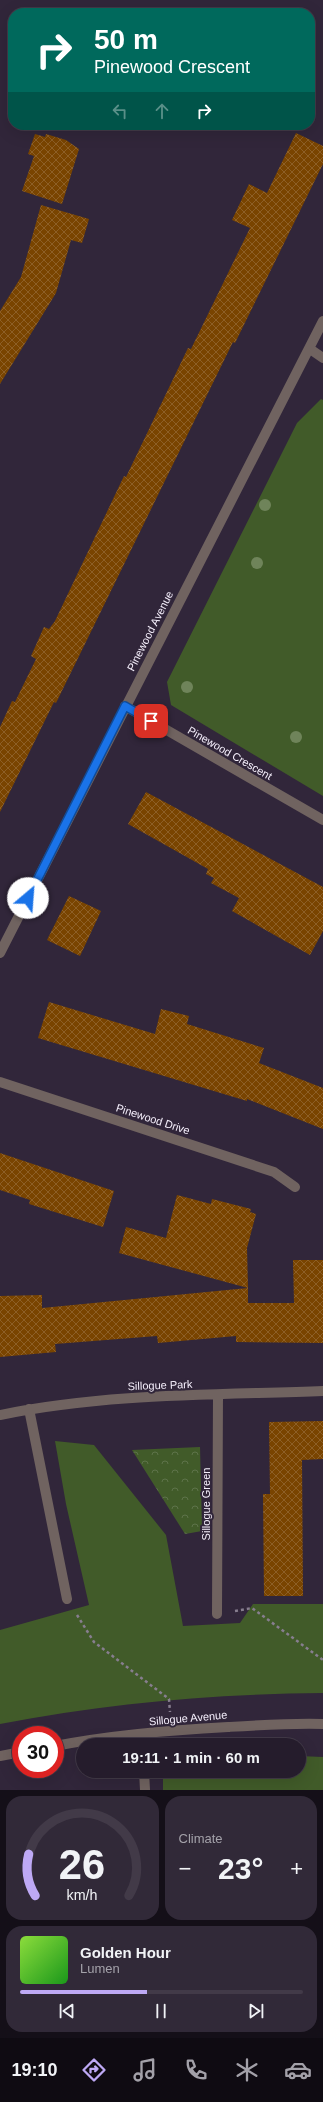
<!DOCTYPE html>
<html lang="en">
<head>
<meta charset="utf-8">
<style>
  :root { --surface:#251c2c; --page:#312938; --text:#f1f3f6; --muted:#a3a1a9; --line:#423a48; --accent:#bea9f5 }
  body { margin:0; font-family:Arial,sans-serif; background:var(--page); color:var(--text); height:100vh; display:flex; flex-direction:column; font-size:15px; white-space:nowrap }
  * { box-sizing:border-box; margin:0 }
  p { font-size:13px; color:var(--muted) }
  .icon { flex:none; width:22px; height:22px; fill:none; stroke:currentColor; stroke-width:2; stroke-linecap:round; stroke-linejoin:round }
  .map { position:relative; height:1790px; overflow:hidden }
  .side { display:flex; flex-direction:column; gap:6px; padding:6px; background:#140f18; flex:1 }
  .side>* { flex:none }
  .top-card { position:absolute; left:8px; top:8px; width:307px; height:122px; border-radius:16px; box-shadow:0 4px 16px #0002,0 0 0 1px var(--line); background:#00695c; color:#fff; overflow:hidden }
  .speed { position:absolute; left:12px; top:1726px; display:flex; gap:8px; font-size:20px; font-weight:700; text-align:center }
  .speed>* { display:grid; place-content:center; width:52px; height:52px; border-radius:50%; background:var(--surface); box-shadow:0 4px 16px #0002,0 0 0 1px var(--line); line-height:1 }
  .speed .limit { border:6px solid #d22; background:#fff; color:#111 }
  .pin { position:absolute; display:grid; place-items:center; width:34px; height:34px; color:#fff; margin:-17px; border-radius:8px; box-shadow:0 2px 6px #0006 }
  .me { position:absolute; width:44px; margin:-22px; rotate:27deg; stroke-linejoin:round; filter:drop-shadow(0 0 3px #0008) }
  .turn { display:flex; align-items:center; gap:14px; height:84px; padding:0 20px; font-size:18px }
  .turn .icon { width:52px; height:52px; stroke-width:2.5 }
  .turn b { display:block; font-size:28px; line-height:34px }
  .lanes { display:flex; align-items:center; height:38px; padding:0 20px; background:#0003; justify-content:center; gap:20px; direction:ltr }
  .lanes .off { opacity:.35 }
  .big { font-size:30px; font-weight:800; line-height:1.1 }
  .side .card { flex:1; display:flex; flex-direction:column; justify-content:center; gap:6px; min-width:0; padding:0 14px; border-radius:16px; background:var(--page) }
  .side .dial { align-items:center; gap:0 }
  .dial svg { height:104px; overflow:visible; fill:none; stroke:var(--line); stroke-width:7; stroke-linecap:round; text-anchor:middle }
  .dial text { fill:var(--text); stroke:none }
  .song { display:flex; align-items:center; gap:12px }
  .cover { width:48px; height:48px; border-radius:6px; background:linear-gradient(135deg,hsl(90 70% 55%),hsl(120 70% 35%)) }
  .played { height:4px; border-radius:2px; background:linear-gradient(90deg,var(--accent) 45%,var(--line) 45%) }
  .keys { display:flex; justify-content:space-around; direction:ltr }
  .heat { display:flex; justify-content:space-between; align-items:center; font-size:22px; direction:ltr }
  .side .tiles { flex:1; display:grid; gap:6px; grid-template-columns:1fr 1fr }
  .card:last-child { grid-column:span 2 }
  .trip { position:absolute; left:76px; top:1738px; width:230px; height:40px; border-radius:20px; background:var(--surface); box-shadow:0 4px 16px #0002,0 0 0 1px var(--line); font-weight:800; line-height:40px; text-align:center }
  .menu { display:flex; height:64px; justify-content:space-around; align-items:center; background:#0f0b12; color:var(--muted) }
  .menu .icon { width:28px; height:28px }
  .menu .current { color:var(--accent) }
  .menu b { font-size:18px; color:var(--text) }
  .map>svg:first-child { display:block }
  .grass { fill:#415b29 }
  .park { fill:url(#park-crowns) }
  .building { fill:url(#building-cross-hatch) }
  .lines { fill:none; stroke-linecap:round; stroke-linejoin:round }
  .path { stroke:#877e8f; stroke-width:2.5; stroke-dasharray:3 3; stroke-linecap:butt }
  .service { stroke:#706360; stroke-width:10 }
  .minor { stroke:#706360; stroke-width:10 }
  .tree { fill:#6f845a }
  .route-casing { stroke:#114b97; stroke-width:10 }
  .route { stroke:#1a73e8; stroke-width:7 }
  .labels { text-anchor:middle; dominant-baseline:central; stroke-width:4; stroke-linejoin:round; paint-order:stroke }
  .street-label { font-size:11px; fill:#f5effc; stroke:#31263a }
</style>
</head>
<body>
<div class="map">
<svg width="323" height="1790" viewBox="0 0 323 1790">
  <defs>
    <pattern id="park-crowns" width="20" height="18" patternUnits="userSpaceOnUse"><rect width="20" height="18" fill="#415b29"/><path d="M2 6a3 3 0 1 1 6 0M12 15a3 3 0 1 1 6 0" fill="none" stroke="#5d7349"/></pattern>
    <pattern id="building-cross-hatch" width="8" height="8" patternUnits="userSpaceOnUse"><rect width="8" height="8" fill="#794400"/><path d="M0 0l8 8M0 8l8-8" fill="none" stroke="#8d5f26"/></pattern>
  </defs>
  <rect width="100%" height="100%" fill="#31263a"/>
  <path class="grass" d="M321,399L323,400V796L171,705L167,682L297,423Z
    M55,1441L94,1445L166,1535L183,1626L240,1623L253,1604H323V1693C214,1694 107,1703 0,1724V1630L89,1605L66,1504Z
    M299,1756L323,1757V1790H163V1771H299Z"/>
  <path class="park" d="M200,1447L202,1531L185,1534L132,1450Z"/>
  <path class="building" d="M296,133L323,146V164L235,343L233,342L56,703L54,702L0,812V727L12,701L15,702L36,659L31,656L44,627L49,629L55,621L124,476L126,477L188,348L191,349L250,228L232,220L249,184L267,193Z
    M35,134L45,137L46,134L66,140L79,149L62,204L22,191L34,156L28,154Z
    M41,205L89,219L82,243L71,240L56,293L0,384V311L21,277Z
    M146,792L323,887V931L310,955L232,911L239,898L211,883L214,878L206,874L208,869L128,824Z
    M69,896L101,911L80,956L47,940Z
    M49,1002L155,1034L161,1009L189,1016L187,1024L264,1048L259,1063L323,1088V1129L247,1099V1101L38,1038Z
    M0,1153L114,1191L103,1227L29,1204L30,1200L0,1190Z
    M177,1195L211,1204L212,1199L251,1209L250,1212L256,1214L247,1248L248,1288L119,1253L126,1227L166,1238Z
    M293,1260H323V1343L236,1342V1336L158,1343L157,1336L55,1344L56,1352L0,1357V1296L42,1295V1308L248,1288V1303H294Z
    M323,1421V1459L302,1460L303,1596H264L263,1494H270L269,1422Z"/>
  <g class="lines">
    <path class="path" d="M235,1611L252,1608L323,1660
      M77,1615L94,1642L169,1699L170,1712"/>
    <path class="service" d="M141,1734L142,1745
      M144,1771L145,1790"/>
    <path class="minor" d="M310,349L323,358
      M125,706L323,820
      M0,953L323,321
      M0,1082L274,1172L295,1187
      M29,1409L67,1599
      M0,1415C106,1393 216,1395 323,1391
      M217,1614L218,1395
      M55,1746C112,1735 170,1730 228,1727C260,1725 291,1723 323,1724
      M0,1756L21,1752"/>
  </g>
  <g class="tree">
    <circle cx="265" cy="505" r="6"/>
    <circle cx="257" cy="563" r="6"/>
    <circle cx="187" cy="687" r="6"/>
    <circle cx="296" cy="737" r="6"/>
  </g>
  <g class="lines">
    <defs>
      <path id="route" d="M28,898L125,706L151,721"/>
    </defs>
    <use href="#route" class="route-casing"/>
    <use href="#route" class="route"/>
  </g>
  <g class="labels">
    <g class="street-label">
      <text transform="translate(150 631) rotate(-63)">Pinewood Avenue</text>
      <text transform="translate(230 753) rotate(30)">Pinewood Crescent</text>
      <text transform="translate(153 1119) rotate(18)">Pinewood Drive</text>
      <text transform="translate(160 1385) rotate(-2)">Sillogue Park</text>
      <text transform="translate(206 1504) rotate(-90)">Sillogue Green</text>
      <text transform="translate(188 1718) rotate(-5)">Sillogue Avenue</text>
    </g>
  </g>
</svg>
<div class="speed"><div class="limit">30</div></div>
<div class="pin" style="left:151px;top:721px;background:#d93025"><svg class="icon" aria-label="arrive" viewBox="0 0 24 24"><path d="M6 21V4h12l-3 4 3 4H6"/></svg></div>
<svg class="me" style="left:28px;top:898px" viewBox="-20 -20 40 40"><circle r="19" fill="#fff"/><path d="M0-13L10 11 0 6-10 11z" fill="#1a73e8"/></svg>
<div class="trip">19:11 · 1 min · 60 m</div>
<div class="top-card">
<div class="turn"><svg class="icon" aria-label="right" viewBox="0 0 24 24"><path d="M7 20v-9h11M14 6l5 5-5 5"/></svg><div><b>50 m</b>Pinewood Crescent</div></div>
<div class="lanes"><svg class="icon off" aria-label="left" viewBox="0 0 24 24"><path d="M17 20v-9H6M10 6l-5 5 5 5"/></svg><svg class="icon off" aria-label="ahead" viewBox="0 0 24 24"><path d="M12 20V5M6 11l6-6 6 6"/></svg><svg class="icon" aria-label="right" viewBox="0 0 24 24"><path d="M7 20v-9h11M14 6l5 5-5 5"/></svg></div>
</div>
</div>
<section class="side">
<div class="tiles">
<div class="card dial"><svg viewBox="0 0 100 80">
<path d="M14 69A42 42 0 1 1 86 69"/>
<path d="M14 69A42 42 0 0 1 9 37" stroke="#bea9f5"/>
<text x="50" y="56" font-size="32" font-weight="700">26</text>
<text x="50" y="72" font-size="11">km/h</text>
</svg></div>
<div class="card"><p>Climate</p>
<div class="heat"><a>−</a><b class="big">23°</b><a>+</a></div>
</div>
<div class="card">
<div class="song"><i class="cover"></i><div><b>Golden Hour</b><p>Lumen</p></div></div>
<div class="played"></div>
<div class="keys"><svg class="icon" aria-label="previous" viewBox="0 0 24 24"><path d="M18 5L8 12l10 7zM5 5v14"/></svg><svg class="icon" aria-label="pause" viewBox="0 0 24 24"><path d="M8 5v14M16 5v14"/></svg><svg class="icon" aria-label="next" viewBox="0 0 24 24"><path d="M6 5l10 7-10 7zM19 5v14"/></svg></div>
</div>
</div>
</section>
<nav class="menu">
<b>19:10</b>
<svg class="icon current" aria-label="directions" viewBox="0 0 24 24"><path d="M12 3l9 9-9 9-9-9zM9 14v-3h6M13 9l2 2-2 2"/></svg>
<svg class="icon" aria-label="music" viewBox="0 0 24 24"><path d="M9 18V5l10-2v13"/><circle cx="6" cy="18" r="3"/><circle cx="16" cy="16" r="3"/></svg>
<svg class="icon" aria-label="phone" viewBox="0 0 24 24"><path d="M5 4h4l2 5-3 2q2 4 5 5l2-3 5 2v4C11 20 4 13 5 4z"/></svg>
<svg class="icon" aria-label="climate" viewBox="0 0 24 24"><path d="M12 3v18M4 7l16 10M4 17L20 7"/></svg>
<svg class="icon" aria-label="car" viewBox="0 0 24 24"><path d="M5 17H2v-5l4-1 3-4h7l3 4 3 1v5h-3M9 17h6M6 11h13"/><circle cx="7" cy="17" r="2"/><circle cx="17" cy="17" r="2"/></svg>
</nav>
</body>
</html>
